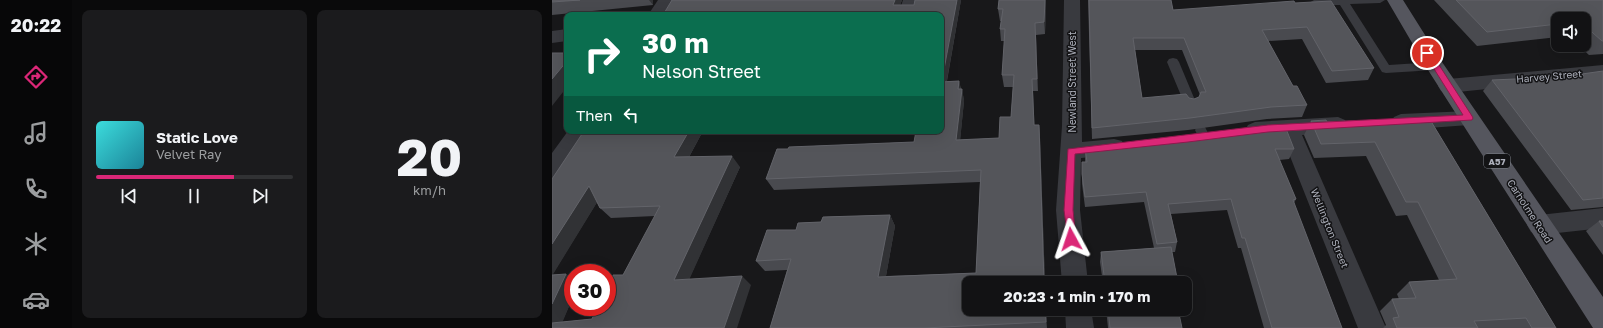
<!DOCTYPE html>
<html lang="en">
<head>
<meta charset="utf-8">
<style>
  :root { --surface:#121214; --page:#1b1b1d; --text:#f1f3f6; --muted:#9c9ea0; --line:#313234; --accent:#db2777 }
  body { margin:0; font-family:"Golos Text",sans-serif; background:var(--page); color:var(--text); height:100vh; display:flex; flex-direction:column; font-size:15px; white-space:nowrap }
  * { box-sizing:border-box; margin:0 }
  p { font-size:13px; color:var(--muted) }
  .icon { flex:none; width:22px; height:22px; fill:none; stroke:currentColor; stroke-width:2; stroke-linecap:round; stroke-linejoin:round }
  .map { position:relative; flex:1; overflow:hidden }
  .details { display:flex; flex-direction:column; gap:10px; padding:10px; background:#0a0a0b; width:480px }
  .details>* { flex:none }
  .hud { position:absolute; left:12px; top:12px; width:380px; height:122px; border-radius:8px; box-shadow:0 4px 16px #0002,0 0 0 1px var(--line); background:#0b6e4f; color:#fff; overflow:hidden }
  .tools { position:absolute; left:999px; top:12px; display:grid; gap:8px }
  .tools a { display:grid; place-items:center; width:40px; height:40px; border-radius:8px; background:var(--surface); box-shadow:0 4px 16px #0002,0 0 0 1px var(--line); font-size:20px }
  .speed { position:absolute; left:12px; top:264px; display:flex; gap:8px; font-size:20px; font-weight:700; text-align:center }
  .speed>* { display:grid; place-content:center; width:52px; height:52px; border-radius:50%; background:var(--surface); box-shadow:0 4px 16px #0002,0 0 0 1px var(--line); line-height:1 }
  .speed .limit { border:6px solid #d22; background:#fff; color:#111 }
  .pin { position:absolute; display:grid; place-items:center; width:34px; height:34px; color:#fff; margin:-17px; border:2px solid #fff; border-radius:50%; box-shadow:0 1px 4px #0007 }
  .me { position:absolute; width:44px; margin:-22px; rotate:355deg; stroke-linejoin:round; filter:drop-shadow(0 0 3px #0008) }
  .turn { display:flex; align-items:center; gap:14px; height:84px; padding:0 12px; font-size:18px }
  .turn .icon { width:52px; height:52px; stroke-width:2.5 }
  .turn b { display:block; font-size:28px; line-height:34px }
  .then { display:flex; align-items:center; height:38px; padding:0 12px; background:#0003; gap:8px; font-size:15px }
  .details .card { flex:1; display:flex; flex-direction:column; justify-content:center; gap:6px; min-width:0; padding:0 14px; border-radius:8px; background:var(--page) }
  .details .dial { align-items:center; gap:0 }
  .dial b { font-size:52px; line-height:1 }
  .song { display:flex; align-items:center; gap:12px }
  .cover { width:48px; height:48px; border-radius:6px; background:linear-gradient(135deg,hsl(180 70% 55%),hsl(190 70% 35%)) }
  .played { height:4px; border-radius:2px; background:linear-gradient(90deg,var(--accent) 70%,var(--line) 70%) }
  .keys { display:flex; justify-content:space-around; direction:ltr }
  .details .tiles { flex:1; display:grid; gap:10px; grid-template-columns:repeat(2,1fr) }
  .trip { position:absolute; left:410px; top:276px; width:230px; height:40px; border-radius:8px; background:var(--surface); box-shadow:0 4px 16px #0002,0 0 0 1px var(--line); font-weight:700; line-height:40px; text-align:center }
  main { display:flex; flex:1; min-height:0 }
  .tab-bar { display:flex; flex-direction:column; width:72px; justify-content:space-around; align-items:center; background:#070708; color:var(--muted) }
  .tab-bar .icon { width:28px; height:28px }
  .tab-bar .active { color:var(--accent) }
  .tab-bar b { font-size:18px; color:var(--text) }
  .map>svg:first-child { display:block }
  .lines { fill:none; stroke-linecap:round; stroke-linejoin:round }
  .lane { fill:#393a3f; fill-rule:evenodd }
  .street { fill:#393a3f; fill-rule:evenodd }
  .primary { fill:#55565e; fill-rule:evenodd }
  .wall { fill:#494a4f; fill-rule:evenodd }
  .shaded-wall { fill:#313235 }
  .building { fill:#54555a; stroke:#626369; fill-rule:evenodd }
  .route { fill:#db2777; stroke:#8e194d }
  .labels { text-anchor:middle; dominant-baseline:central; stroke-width:3; stroke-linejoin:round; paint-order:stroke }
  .shield { fill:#131315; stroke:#7d8088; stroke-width:1 }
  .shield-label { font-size:9px; font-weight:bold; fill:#abaeb9 }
  .street-label { font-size:10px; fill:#abaeb9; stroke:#131315 }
</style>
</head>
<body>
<main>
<nav class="tab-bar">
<b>20:22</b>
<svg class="icon active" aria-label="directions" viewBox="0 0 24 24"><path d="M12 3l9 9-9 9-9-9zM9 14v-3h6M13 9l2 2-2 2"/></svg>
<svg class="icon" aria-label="music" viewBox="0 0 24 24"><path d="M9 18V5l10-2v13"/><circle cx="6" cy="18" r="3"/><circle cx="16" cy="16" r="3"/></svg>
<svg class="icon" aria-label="phone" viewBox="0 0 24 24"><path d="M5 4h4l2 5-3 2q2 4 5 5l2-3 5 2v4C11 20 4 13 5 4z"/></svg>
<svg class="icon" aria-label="climate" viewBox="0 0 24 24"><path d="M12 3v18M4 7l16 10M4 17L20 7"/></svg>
<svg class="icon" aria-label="car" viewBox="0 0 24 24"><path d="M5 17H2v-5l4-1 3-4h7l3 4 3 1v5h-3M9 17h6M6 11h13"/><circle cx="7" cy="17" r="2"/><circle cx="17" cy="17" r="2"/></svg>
</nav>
<section class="details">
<div class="tiles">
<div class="card">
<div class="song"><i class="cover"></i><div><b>Static Love</b><p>Velvet Ray</p></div></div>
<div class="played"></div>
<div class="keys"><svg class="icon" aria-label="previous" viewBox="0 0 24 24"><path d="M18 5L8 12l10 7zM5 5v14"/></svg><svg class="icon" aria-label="pause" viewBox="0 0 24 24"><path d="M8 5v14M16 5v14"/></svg><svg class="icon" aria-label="next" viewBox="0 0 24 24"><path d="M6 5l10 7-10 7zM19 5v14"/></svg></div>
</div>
<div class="card dial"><b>20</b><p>km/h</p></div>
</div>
</section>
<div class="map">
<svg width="1051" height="328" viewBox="0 0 1051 328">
  <rect width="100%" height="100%" fill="#18181a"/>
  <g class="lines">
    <path class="lane" d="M762,0H833L828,3L798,4L837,65L883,62L887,63L889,66L887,69L883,70L834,73L830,72L788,5H758L757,3Z
      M621,58L625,59L627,62L645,105L643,108L639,109L635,108L633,105L615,62L617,59Z
      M649,125L653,127L658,137L656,140L652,142L648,140L643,130L645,127Z"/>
    <path class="street" d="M106,0H122L114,15H96Z
      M351,0H367L364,15H346Z
      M512,0H528L530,142L562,139L570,141L573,147L570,153L562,155L529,158L528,210L536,283H510L504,210L510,126Z
      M15,29V41L0,43V31Z
      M1051,65V77L896,93L889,91L886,86L889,81L896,79Z
      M917,111L924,113L927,118L924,123L917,125L849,130L842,127L839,122L842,117L849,114Z
      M786,117L793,120L796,125L793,130L786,133L750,135L834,328H806L730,136L703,138L696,135L693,130L696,125L703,122Z
      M16,131H37L8,176L0,179V153Z
      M1051,208V228L987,235L979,232L975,225L979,218L987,215Z
      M513,309H539L542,328H514Z"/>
    <path class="primary" d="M835,0H851L890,62L1051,297V328H1041L876,70Z"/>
  </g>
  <path class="wall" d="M0,0H101V5L0,15Z
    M120,0H350L348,5H362L363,0H409L395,81H407L409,89H410L412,101L408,140L447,138L448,117H459L461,87H452L450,75L453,41H449L448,29L449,21H448L446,9L447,0H494L493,34L484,35L486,91H481L482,125H487L488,137L493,283H417V309H494L495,328H218L235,270L213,271L204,261L215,230H244L246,223L269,222L271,217L338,215L343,226L334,276L424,273L428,182L222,190L214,179L225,149H236L237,147L362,142L364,131H389V15H111Z
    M536,0H619L621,10L743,3L822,68L816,80L774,83L750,39L716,41L741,86L755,105L750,117L715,119L636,130L540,139ZM583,50H630L648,95L647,97L642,99L590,98Z
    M882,0H1051V54L1037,55L1026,45H1032V19H1006V37L925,46Z
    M1051,71V207L1019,210L931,91L940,80L1028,76L1030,74Z
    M877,118L1004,328H831L834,325L828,311L840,299H847L845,294L857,282L887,280L855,215L844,216L814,156L762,158L752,135L759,121L775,122Z
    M32,131H151L137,157L188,167L137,279L199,285L0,328V179ZM45,202L48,208L59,218L103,216L71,275L40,319L10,322L21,297V279L14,274L0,275Z
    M533,148L742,149L737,159L727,160L744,199L742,203L790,328H712L689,248H686L675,210L619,214L625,242L623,252H620L626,283H551L548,262L549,252L602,248L592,202L533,207L530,184V162H533Z
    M1047,221H1051V255L1034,231Z
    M554,309H626L630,328H556Z"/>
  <path class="shaded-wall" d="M97,0H101V5Z
    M343,0H350L345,15L341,5Z
    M405,0H409L393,91L390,80Z
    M493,0H494L493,34L492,22Z
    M483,23L484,35L486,91L485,79Z
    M15,61V87L0,106V79Z
    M480,79L481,91L483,137L482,125Z
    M407,81L409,92L410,89L412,101L407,152L404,140Z
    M487,125L488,137L493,283H492Z
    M137,131H151L131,168L122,157Z
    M180,156L188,167L133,289L122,280Z
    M37,186L49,196L0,276V244Z
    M338,215L343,226L332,287L326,277Z
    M14,274L21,279V297L8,328H0V304Z
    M190,276L199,285L185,328H172Z
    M493,309H494L495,328L494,322Z"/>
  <path class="building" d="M0,0H28L0,2Z
    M120,0H343L341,5H362L363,0H405L390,80H389V15H218L219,13L186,15H111Z
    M447,0H493L492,22L483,23L485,79H480L482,125H487L492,283H417V309H493L494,322L372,328H218L239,259L204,261L215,230H244L246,223L269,222L271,217L338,215L326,277L424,273L429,170L214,179L225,149H236L237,147L362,142L364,131H389V82L407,81L406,89H410L404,140L447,138L448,117H459L462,75H450L453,29H448L451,9H446Z
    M537,0H619L621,10L742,1L743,3L779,1L822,68L780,71L755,27L710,30L741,86H745L755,105L719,107L638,118L540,128ZM581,38H632L654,92H649L647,97L642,99L637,98L634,94L590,98Z
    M904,0H1051V41H1050L1032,25V19H1006V24L935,32Z
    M0,53H15V61L0,79Z
    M1051,71V198L1031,200L940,80L1032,76L1030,74Z
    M877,118L1004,328H980L974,318L922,321L926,328H845L841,318L847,317L840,299L864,298L857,282L905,279L866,202H854L823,142L769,144L759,121L774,120L775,122Z
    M733,126L742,149H723L744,199L741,200L790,328H720L693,238H690L679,199L616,204L625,242L605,244L594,192L533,197L530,174V162H535L533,148Z
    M32,131H137L122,157L180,156L122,280L190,276L172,328H0V323L40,319L45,307H55V288L61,275H71L108,206L48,208L37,186L0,244V179Z
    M1047,221H1051V227Z
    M619,247L626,283H553L549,252Z
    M14,274L0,304V275Z
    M556,309H626L630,328H558Z"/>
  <path class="route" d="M873,51H878L920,116L921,118L920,120L716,132L636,142L523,154L521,210L524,239L523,242L519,243L516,242L512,210L516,149L716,125L911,115L872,53Z"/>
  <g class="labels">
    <rect class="shield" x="932" y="154" width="26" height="14" rx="3"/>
    <g class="shield-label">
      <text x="945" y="161">A57</text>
    </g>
    <g class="street-label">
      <text transform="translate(997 76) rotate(-5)">Harvey Street</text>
      <text transform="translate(520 82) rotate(-90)">Newland Street West</text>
      <text transform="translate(978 211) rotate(57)">Carholme Road</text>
      <text transform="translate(778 228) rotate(68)">Wellington Street</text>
    </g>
  </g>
</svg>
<div class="tools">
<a><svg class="icon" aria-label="sound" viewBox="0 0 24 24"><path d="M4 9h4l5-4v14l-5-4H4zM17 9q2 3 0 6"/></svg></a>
</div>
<div class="speed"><div class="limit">30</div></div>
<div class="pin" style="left:875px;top:53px;background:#d93025"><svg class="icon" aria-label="arrive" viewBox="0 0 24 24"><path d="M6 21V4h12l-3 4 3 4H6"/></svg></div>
<svg class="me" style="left:519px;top:239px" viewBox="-20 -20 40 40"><path d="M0-17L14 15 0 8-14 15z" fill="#db2777" stroke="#fff" stroke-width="4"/></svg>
<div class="trip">20:23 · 1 min · 170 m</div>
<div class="hud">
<div class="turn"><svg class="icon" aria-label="right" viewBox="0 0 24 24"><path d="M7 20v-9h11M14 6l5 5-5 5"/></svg><div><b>30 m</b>Nelson Street</div></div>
<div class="then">Then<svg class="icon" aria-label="left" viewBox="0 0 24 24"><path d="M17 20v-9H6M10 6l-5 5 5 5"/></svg></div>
</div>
</div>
</main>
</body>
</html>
